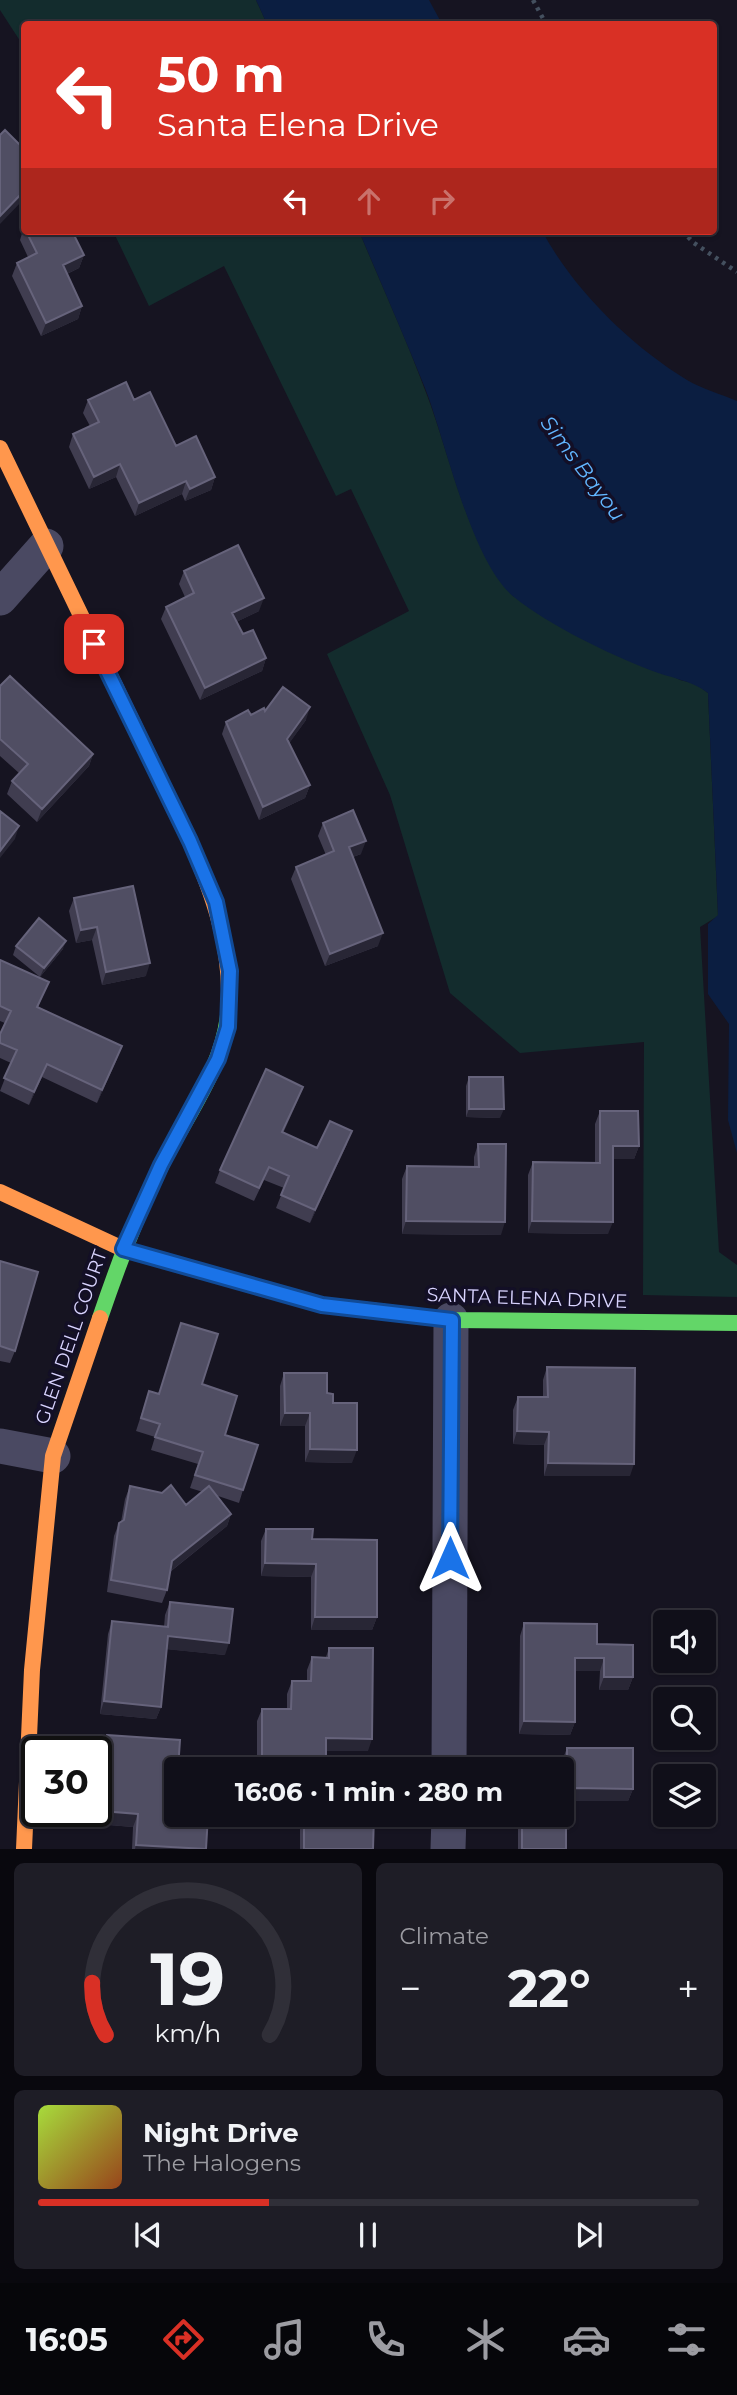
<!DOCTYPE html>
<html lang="en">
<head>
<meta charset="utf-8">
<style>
  :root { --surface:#100f19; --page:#1e1d26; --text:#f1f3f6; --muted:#9c9ca2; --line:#302f38; --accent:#d93025 }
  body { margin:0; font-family:Montserrat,sans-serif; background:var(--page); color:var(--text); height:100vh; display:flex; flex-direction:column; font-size:26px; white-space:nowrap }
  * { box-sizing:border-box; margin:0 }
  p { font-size:23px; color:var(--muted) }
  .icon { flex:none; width:38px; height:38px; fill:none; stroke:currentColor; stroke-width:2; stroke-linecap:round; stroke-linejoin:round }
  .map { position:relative; height:1849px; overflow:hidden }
  .drawer { display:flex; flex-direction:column; gap:14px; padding:14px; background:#09080e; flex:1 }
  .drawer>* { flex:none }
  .top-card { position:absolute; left:21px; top:21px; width:696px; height:214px; border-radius:7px; box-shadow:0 2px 5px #0004,0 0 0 2px var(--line); background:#d93025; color:#fff; overflow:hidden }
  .controls { position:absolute; left:653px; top:1610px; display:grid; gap:14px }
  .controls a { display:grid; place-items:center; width:63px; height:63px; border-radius:7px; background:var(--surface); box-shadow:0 2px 5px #0004,0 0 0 2px var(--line); font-size:35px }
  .speed { position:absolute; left:21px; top:1736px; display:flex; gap:14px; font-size:35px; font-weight:700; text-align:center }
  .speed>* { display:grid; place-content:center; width:91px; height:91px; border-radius:50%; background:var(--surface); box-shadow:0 2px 5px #0004,0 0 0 2px var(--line); line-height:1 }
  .speed .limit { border:4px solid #111; border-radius:10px; background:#fff; color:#111 }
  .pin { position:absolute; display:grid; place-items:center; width:60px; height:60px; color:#fff; margin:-30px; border-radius:14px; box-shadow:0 4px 10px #0006 }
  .me { position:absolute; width:77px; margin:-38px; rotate:0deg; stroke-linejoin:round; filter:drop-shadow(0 0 5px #0008) }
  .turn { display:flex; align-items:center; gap:24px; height:147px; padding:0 21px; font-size:32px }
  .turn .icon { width:91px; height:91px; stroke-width:2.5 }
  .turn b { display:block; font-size:49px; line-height:60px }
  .lanes { display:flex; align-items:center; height:66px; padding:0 21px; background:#0003; justify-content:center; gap:35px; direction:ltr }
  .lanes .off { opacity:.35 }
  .big { font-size:52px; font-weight:700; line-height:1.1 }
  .drawer .widget { flex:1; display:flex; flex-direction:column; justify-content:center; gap:10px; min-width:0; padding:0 24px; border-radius:10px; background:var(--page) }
  .drawer .dial { align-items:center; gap:0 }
  .dial svg { height:182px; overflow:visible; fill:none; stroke:var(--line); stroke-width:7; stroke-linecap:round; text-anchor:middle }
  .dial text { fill:var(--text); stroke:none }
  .song { display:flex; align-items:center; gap:21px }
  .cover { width:84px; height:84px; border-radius:10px; background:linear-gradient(135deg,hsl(80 70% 55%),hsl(20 70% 35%)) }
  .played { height:7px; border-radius:4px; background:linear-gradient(90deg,var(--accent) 35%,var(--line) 35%) }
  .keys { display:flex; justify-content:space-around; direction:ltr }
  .heat { display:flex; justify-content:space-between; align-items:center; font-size:38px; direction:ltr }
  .drawer .tiles { flex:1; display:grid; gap:14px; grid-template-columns:1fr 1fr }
  .widget:last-child { grid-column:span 2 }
  .trip { position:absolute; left:164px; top:1757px; width:410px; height:70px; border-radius:7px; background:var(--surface); box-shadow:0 2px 5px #0004,0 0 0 2px var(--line); font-weight:700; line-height:70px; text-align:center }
  .dock { display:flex; height:112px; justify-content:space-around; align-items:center; background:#06060a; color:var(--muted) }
  .dock .icon { width:49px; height:49px }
  .dock .active { color:var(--accent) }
  .dock b { font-size:32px; color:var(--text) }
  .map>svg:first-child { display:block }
  .green { fill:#132c2d }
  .water { fill:#0b1e41 }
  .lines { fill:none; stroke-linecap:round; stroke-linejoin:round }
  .path { stroke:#44505f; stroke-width:4.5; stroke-dasharray:3.5 5; stroke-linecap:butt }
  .street { stroke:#4a4962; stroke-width:35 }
  .fast { stroke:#63d668; stroke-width:16 }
  .slow { stroke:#ff974d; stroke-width:16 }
  .wall { fill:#403d50 }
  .shaded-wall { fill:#282635 }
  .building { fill:#504e63; stroke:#66637b; stroke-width:2 }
  .route-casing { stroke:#114b97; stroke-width:18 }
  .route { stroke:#1a73e8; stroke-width:12 }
  .labels { text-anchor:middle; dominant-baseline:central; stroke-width:7; stroke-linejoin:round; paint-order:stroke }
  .street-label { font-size:19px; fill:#d9d4ff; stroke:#130f26 }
  .water-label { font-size:21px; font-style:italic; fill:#62b6ff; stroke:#130f26 }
</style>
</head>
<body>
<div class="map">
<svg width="737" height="1849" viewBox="0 0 737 1849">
  <rect width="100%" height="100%" fill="#161421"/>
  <path class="green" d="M0,0H256L267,24H24V47L0,10Z
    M113,231H359C381,284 405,336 425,390C452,459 464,539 513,596L680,680L696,684L708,693L718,916L700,927L719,1252L737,1265V1297L643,1295L644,1042L520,1053L450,993L390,795L327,654L409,611L351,489L336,496L224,266L149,306Z"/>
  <path class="water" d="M256,0H429L442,24H267Z
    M359,231H542C574,290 630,345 687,380C702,389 721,394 737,401V1153L728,1120L729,1024L708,994V924L718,915L708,693C691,680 670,678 650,670C607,653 550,626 514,597C471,562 446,442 425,388C404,336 381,283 359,231Z"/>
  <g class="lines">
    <path class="path" d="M533,0L546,24
      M682,231L694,243L737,272"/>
    <path class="street" d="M0,598L46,546
      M0,1446L53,1456
      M449,1769L451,1320
      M448,1849L449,1815"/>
    <path class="fast" d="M377,1311L451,1320L737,1323
      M100,1318C118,1265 137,1213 162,1164C188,1112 227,1063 229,1003"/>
    <path class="slow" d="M0,448L190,841C213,894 231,944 229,1003
      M0,1192L123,1249L322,1305L377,1311
      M24,1849L32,1670L53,1456L100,1318"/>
  </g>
  <path class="wall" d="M24,227V231H72L84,255L79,268L67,274L82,306L78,319L41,336L12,276L17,263L28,257L20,240Z
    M88,400H134L176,446L215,477L211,490L185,501L182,494L135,516L116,477L89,489L69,447L73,434L90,426L83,413Z
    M184,571L259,611L236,622L243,634L266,658L262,671L200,700L161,619L166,607L185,597L179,584Z
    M0,686L93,754L89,766L37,822L7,794L12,781L19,773L0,756Z
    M265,711L306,720L289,743L310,785L305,798L259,820L222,734L226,722Z
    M323,823L361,854L353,857L378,946L325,966L291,879L296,867L326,855L318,836Z
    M74,898L146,976L102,985L92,940L76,943L69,911Z
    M16,946L63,949L40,977L13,955Z
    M0,960L49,982L38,1007L117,1059L97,1103L42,1077L29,1105L0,1091L11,1063L0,1058V1034L5,1023L0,1021Z
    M469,1077L500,1118L466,1117V1086Z
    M303,1087L283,1133L317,1148L347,1144L310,1223L276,1208L284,1188L264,1180L254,1201L215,1183L220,1170Z
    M600,1111L639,1146L634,1159H613L608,1234L528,1233V1175L533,1162L595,1163V1124Z
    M478,1144L501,1235L402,1234V1179L407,1166L474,1167V1157Z
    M0,1261L15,1351L10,1363L0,1361Z
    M181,1323L202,1384L225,1435L243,1490L239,1503L218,1496L231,1514L227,1526L170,1572L167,1590L162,1603L107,1592L114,1536L119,1523L121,1522L125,1499L130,1486L186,1505L203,1492L190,1488L198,1464L151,1450L155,1437L136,1431L149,1391L159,1394Z
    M547,1367L630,1476H544V1445L513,1444V1410L518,1397H543V1380Z
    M284,1373L327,1393L333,1403L352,1463L305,1462V1426H280V1386Z
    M266,1529L312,1539L377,1617L372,1630H311V1577L261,1576V1541Z
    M170,1602L225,1655L167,1649L161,1707L156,1719L100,1714L108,1634L112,1621L164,1627L165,1615Z
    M524,1623L597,1644L633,1677L628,1690H599L600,1671H575V1722L570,1735L519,1734L520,1636Z
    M329,1648L368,1751H326V1769H235L236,1764H257V1721L262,1709H287V1694L292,1681H307V1670L312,1657H326Z
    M107,1735L173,1794L167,1793L166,1810L206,1849H132L133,1827L97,1824L103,1748Z
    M567,1748L633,1789L628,1801H574L569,1830H566V1849H518V1815H562V1769H521L522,1765L562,1766V1761Z
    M302,1815H374L373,1849H300V1821Z"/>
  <path class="shaded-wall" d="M24,191V199L0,224V216Z
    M84,255L79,268L58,278L63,265Z
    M82,306L78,319L41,336L46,323Z
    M120,464L116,477L89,489L94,477Z
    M215,477L211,490L185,501L190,489Z
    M186,481L182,494L135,516L139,503Z
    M264,598L259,611L228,626L232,613Z
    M266,658L262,671L200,700L205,688Z
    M310,707L306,720L283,752L287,739Z
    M93,754L89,766L37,822L42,809Z
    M310,785L305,798L259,820L263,807Z
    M19,826L15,839L0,858V851Z
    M366,841L361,854L344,860L349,847Z
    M97,927L92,940L76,943L81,930Z
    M383,933L378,946L325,966L330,954Z
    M66,941L63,949L40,977L44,968Z
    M150,963L146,976L102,985L106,972Z
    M122,1046L117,1059L97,1103L102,1090Z
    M47,1064L42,1077L29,1105L34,1092Z
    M303,1087L298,1100L278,1145L282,1132Z
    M469,1109H504L500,1118L466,1117Z
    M352,1131L347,1144L310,1223L315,1210Z
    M613,1146H639L634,1159H608Z
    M406,1221L505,1222L501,1235L402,1234Z
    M532,1221L613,1222L608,1234L528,1233Z
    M285,1413H310L305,1426H280Z
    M517,1431L549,1432L544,1445L513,1444Z
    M310,1449L357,1450L352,1463L305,1462Z
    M548,1463L634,1464L630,1476H544Z
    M231,1514L227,1526L167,1574L172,1561Z
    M265,1563L316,1564L311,1577L261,1576Z
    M315,1617H377L372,1630H311Z
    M168,1636L229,1643L225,1655L164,1649Z
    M575,1658H604L600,1671H570Z
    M604,1677H633L628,1690H599Z
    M104,1701L161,1707L156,1719L100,1714Z
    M524,1721L575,1722L570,1735L519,1734Z
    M326,1738L372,1739L368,1751H322Z
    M168,1780L177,1781L173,1794L163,1793Z
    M574,1788L633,1789L628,1801H570Z
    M102,1811L138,1814L133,1827L97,1824Z
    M566,1817H574L569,1830H561Z
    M136,1845L192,1849H135Z"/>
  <path class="building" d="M5,130L21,146L24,142V191L0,216V135Z
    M26,231H72L84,255L63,265L82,306L46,323L17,263L37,253Z
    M126,382L134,400L150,392L176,446L196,436L215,477L190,489L186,481L139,503L120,464L94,477L73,434L99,422L88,400Z
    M238,545L264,598L232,613L243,634L253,630L266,658L205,688L166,607L194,593L184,571Z
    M10,676L93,754L42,809L12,781L28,764L0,739V686Z
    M283,687L310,707L287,739L310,785L263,807L226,722L248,710L251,715L264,708L265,711Z
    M353,810L366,841L349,847L383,933L330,954L296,867L334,851L323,823Z
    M0,811L19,826L0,851Z
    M133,886L150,963L106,972L97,927L81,930L74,898Z
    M39,918L66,941L44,968L16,946Z
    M0,960L49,982L37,1007L122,1046L102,1090L47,1064L34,1092L4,1078L17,1050L0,1043V1034L11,1011L0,1006Z
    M266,1069L303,1087L282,1132L317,1148L330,1121L352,1131L315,1210L281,1195L289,1176L269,1167L259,1188L220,1170Z
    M469,1077H503L504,1109H469Z
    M600,1111H638L639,1146H613V1222L532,1221L533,1162L600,1163Z
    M478,1144H506L505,1222L406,1221L407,1166L479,1167Z
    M0,1261L38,1272L15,1351L0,1346Z
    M181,1323L218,1334L202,1384L237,1396L225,1435L258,1445L243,1490L195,1475L203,1452L155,1437L160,1424L141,1418L149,1391L159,1394Z
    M547,1367L635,1368L634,1464L548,1463L549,1432L517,1431L518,1397H548Z
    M284,1373H327V1393L333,1394V1403H357V1450L310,1449V1413H285Z
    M171,1485L186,1505L209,1486L231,1514L172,1561L167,1590L111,1580L119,1523L124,1520L130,1486L162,1493Z
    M266,1529H313L312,1539L377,1540V1617H315L316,1564L265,1563Z
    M170,1602L233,1609L229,1643L168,1636L161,1707L104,1701L112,1621L168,1627Z
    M524,1623L597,1624V1644L633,1645V1677H604V1658H575V1722L524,1721Z
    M329,1648H373L372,1739L326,1738V1769H236V1764H262V1709H291L292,1681H311L312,1657L329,1658Z
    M107,1735L180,1740L178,1769H177V1781L168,1780L166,1810H177V1815H208L206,1849L136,1845L138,1814L102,1811Z
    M567,1748H633V1789L574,1788V1817H566V1849H522V1815H562V1769H522V1765L567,1766Z
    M304,1815H374L373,1849H304Z"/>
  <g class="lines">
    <defs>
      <path id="route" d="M94,644L190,841L216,902L230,971L228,1027L218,1059L161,1165L123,1249L322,1305L452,1320L450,1558"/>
    </defs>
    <use href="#route" class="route-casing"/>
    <use href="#route" class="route"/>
  </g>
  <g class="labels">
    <g class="street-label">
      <text transform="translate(527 1298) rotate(2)">SANTA ELENA DRIVE</text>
      <text transform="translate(71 1337) rotate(-71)">GLEN DELL COURT</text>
    </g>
    <g class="water-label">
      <text transform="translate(583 468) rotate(53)">Sims Bayou</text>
    </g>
  </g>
</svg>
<div class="controls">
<a><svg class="icon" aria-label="sound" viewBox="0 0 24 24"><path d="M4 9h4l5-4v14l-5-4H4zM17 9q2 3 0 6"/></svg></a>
<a><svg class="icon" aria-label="search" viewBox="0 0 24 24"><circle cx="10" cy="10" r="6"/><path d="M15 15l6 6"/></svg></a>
<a><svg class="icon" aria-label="layers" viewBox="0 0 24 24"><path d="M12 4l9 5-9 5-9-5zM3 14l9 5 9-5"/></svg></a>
</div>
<div class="speed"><div class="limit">30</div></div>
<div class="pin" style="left:94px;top:644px;background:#d93025"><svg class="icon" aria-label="arrive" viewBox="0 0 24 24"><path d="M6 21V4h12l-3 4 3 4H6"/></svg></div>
<svg class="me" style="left:450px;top:1558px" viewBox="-20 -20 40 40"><path d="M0-17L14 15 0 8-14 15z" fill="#1a73e8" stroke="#fff" stroke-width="4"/></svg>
<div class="trip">16:06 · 1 min · 280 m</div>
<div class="top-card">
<div class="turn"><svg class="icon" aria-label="left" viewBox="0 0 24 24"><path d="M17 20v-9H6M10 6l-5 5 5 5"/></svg><div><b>50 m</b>Santa Elena Drive</div></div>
<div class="lanes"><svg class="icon" aria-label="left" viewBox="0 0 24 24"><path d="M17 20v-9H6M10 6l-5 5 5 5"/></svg><svg class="icon off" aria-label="ahead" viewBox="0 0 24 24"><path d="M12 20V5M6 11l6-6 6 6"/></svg><svg class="icon off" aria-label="right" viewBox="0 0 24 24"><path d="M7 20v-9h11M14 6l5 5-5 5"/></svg></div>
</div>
</div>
<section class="drawer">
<div class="tiles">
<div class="widget dial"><svg viewBox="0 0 100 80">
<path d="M14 69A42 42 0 1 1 86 69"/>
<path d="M14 69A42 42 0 0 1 8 46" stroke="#d93025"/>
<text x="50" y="56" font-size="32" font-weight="700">19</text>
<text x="50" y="72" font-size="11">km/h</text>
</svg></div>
<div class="widget"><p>Climate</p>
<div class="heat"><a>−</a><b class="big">22°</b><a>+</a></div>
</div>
<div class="widget">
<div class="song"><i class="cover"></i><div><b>Night Drive</b><p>The Halogens</p></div></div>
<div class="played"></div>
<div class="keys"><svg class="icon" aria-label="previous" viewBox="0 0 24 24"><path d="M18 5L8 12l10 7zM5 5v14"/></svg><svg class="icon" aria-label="pause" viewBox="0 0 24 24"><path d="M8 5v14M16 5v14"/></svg><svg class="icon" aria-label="next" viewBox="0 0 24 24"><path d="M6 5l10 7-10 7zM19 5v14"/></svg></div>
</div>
</div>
</section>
<nav class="dock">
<b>16:05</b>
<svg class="icon active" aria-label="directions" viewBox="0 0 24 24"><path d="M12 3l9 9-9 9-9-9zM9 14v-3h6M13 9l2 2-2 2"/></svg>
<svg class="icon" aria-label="music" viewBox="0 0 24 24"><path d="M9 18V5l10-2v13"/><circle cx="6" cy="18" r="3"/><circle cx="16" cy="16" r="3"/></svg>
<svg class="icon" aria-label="phone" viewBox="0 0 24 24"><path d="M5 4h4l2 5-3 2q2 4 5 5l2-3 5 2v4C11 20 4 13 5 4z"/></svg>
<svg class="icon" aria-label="climate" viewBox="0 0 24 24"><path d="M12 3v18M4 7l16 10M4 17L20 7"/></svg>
<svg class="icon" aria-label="car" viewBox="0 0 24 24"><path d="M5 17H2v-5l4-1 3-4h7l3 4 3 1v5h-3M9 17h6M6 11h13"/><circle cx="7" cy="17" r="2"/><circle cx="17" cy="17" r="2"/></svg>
<svg class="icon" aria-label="filters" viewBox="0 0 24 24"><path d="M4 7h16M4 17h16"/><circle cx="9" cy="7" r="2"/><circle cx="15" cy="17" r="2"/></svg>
</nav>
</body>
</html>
